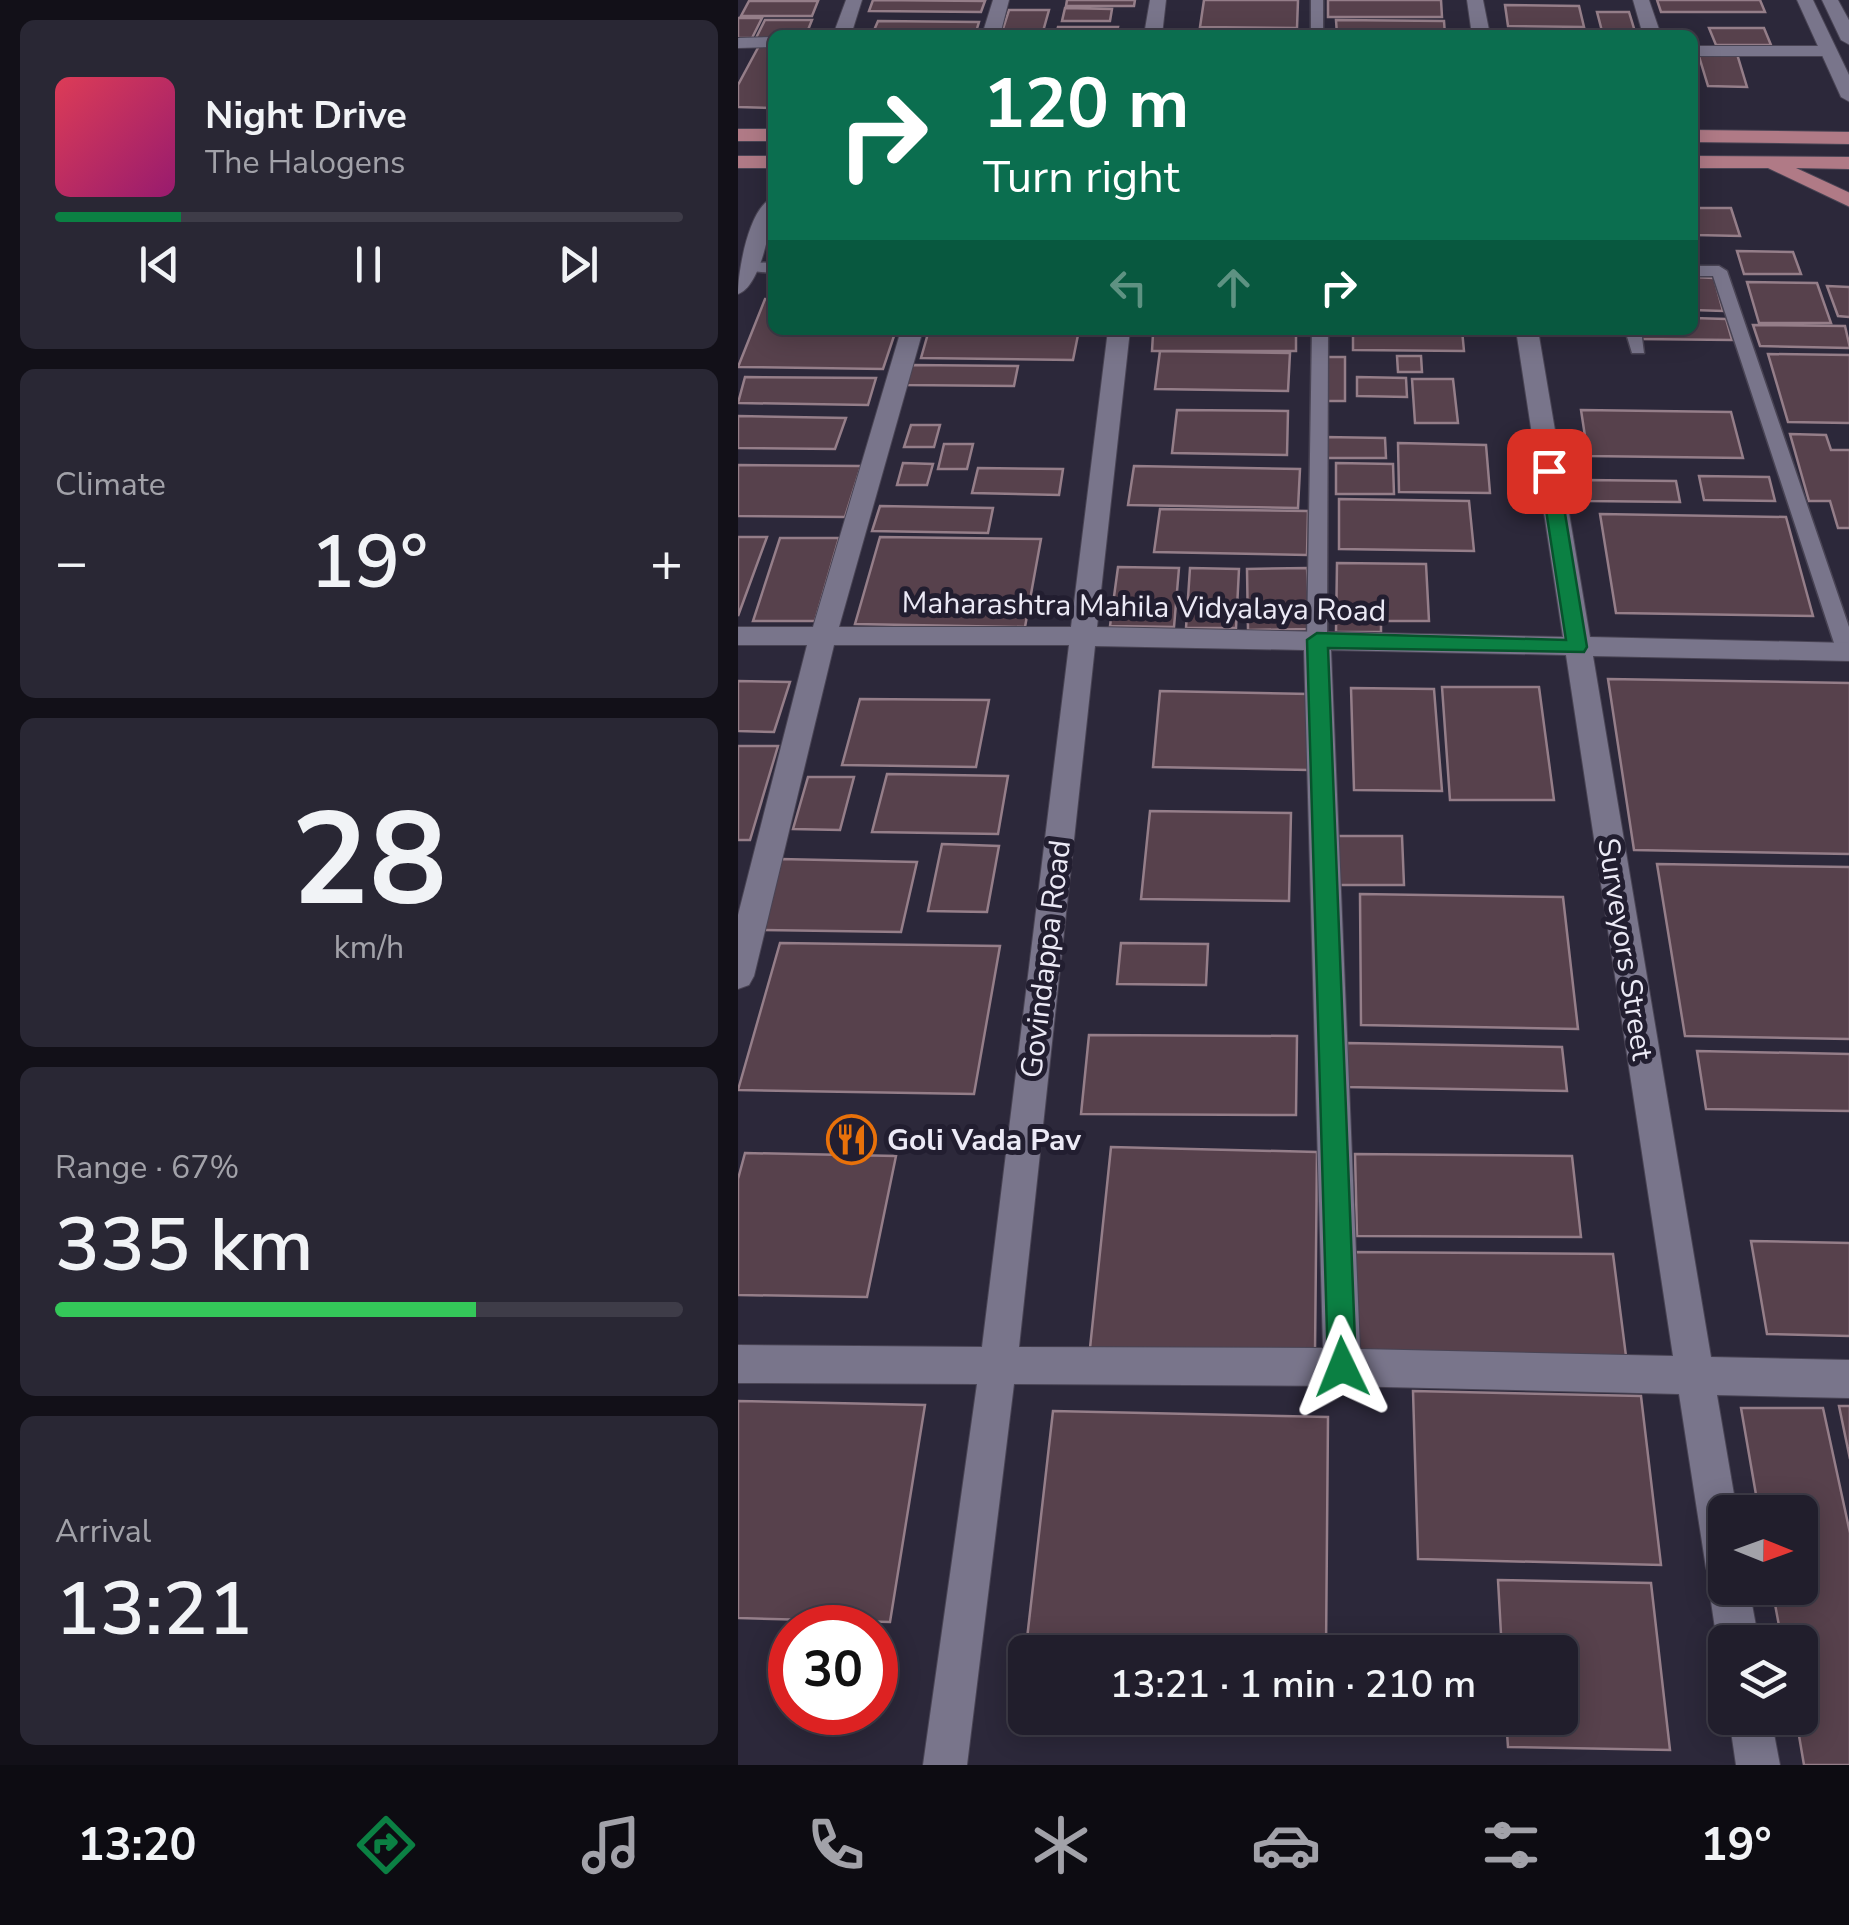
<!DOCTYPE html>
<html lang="en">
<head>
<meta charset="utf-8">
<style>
  :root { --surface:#211e2c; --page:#292734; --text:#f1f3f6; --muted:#a2a2a9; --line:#3e3c48; --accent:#0b8043 }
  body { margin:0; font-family:"Nunito Sans",sans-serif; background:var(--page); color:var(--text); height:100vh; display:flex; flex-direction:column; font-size:38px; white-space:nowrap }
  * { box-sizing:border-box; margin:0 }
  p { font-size:32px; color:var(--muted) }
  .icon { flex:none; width:55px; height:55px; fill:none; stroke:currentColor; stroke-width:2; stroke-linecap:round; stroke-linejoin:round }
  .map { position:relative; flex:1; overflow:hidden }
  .panel { display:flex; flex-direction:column; gap:20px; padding:20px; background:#121018; width:738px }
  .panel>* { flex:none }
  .guide { position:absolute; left:30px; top:30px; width:930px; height:305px; border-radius:15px; box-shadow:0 5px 25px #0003,0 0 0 2px var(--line); background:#0b6e4f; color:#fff; overflow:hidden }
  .needle { width:65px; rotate:91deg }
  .fabs { position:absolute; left:970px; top:1495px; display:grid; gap:20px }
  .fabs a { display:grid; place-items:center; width:110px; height:110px; border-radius:15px; background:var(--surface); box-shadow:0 5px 25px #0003,0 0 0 2px var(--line); font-size:50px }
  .speed { position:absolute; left:30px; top:1605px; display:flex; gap:20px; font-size:50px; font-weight:700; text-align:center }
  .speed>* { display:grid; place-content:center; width:130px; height:130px; border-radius:50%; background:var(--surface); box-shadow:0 5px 25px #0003,0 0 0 2px var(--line); line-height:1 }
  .speed .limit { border:15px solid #d22; background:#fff; color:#111 }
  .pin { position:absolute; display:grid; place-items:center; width:85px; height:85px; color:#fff; margin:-42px; border-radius:20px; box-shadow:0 5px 15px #0006 }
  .me { position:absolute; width:110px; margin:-55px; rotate:358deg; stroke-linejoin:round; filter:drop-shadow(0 0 8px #0008) }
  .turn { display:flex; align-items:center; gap:35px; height:210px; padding:0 50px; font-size:45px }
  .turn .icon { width:130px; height:130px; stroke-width:2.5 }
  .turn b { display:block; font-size:70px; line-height:85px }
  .lanes { display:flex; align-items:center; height:95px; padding:0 50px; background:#0003; justify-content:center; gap:50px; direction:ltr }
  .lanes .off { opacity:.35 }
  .big { font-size:75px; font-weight:600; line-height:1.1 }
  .panel .widget { flex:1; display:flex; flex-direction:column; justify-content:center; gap:15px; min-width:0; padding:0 35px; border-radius:15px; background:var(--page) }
  .panel .dial { align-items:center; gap:0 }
  .dial b { font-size:130px; line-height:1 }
  .song { display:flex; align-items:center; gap:30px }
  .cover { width:120px; height:120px; border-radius:15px; background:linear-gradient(135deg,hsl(350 70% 55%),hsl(320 70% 35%)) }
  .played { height:10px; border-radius:5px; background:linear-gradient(90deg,var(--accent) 20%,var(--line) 20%) }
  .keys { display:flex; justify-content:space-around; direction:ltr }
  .heat { display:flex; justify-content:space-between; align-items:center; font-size:55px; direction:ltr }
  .charge { height:15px; border-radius:8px; background:linear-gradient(90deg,#34c759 67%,var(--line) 0) }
  .trip { position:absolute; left:270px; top:1635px; width:570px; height:100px; border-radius:15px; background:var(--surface); box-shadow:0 5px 25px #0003,0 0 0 2px var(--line); font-weight:600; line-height:100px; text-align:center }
  .tab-bar { display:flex; height:160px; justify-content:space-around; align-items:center; background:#0d0c12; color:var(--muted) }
  .tab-bar .icon { width:70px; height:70px }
  .tab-bar .selected { color:var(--accent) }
  .tab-bar b { font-size:45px; color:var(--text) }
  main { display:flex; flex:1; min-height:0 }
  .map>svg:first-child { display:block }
  .building { fill:#57414c; stroke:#957e89; stroke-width:2.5 }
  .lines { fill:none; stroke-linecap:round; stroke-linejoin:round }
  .lane-casing { stroke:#494454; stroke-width:3 }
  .street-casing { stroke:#494454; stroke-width:2 }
  .secondary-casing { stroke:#494454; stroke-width:2 }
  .primary-casing { stroke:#494454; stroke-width:2 }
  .lane { fill:#79758b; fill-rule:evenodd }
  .street { fill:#79758b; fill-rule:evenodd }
  .secondary { fill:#79758b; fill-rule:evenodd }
  .primary { fill:#b07a86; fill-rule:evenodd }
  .route { fill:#0b8043; stroke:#07532c; stroke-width:2.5 }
  .labels { text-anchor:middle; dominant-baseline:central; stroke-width:10; stroke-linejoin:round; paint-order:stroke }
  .street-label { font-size:30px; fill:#eceaf6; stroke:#221e30 }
  .poi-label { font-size:30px; font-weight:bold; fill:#eceaf6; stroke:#221e30; text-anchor:start }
</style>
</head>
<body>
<main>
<section class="panel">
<div class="widget">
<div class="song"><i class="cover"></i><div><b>Night Drive</b><p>The Halogens</p></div></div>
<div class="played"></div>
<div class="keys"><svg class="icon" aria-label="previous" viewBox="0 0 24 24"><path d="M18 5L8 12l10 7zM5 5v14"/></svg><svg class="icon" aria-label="pause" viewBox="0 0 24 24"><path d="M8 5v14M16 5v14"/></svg><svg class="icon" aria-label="next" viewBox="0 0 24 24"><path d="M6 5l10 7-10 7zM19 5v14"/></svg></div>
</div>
<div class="widget"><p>Climate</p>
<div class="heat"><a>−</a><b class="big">19°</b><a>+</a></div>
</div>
<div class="widget dial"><b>28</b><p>km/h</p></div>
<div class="widget"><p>Range · 67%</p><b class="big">335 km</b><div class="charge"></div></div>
<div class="widget"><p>Arrival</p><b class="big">13:21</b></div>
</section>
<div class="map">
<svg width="1112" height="1765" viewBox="0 0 1112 1765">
  <rect width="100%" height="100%" fill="#2c283a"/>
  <path class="building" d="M135,0L247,1L243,12L131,11Z
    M329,0H397L396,6H328Z
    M466,0H560L559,28L462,27Z
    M590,0H703L704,17H590Z
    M919,0H1022L1027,12H923Z
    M11,1H80L74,16H3Z
    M767,5L841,6L846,27L770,26Z
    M327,8L374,9L372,21H324Z
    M271,10H311L304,35H263Z
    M859,12H891L898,35H865Z
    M0,18H24L14,38H0Z
    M27,20H74L68,35H35V40H17Z
    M598,20L706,21L707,35H599Z
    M140,21L241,22L237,35H134Z
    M320,27H380L378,35H318Z
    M971,28H1026L1033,45H978Z
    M22,44L35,45V108L0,107V85Z
    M960,53L999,54L1009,87L970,86Z
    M955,208H993L1002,236L958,235Z
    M999,251L1055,252L1063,274H1006Z
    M955,277L976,278L985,311L955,310Z
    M1009,282L1079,283L1093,323H1021Z
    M1089,286L1112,287V317L1100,316Z
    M27,299L35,300V330H158L145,369L0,367Z
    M955,318L988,319L994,340L899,339L897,330H955Z
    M1015,325L1107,326L1112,348L1022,346Z
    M191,330H341L335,360L183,358Z
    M414,330H557V333Z
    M615,330H724L726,351L615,350Z
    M415,334H558V351H414Z
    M422,351L552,353L550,391L417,389Z
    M1030,354L1112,355V423L1050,422Z
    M659,356H683L684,372H660Z
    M589,357H607V401H589Z
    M173,365L280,366L276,386L166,385Z
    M7,377L138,378L130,405L0,403Z
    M619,377L668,378L669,397L619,396Z
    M674,379H715L720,423H677Z
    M439,410L550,411L549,455L434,453Z
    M843,410L993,412L1005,458L850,456Z
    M0,416L108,418L97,449L0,448Z
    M173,425H202L196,447H166Z
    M1052,434L1088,435L1093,450H1112V528H1100L1092,501H1071Z
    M586,437L647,438L648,458H587Z
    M660,443L748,445L752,493L661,492Z
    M206,444H235L229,469H200Z
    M165,463L195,464L189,485H159Z
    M598,463L655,464L656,494H598Z
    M0,465L123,466L107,517L0,516Z
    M396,466L562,469L560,508L390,505Z
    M240,468L325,469L321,495L234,493Z
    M961,476L1031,477L1037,501L966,500Z
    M846,480L938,481L942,502L849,501Z
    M601,499L731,501L736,551L601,549Z
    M142,506L255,508L250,533L134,531Z
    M422,509L570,511L569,555L416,552Z
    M862,514L1048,517L1075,616L878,613Z
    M0,537H29L0,616Z
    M142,537L303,539L287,627L117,624Z
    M42,538H101L77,621H15Z
    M599,563L688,564L691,621H643V632H598Z
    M380,567L441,568L436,627L372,626Z
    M452,568L501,569L498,628H448Z
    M569,568L572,629L510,630L509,569Z
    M870,679L1112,683V854L896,850Z
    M0,681L52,682L36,732L0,731Z
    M704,687H801L816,800H712Z
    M613,688L696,689L704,791L616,790Z
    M422,691L572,694L570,770L415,767Z
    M122,699L251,700L238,767L104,765Z
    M0,746H40L12,840H0Z
    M149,774L270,776L260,834L134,832Z
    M70,777H116L102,830L55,829Z
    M412,811L553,813L551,901L403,899Z
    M590,836H664L666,885H590Z
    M204,844L261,846L249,912L190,911Z
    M42,859L179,862L163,932L22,930Z
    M919,864L1112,867V1039L947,1036Z
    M622,894L825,897L840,1029L623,1025Z
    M42,943L262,946L236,1094L0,1090Z
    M383,943L470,944L468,985L379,984Z
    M351,1035L559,1036L558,1115L343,1114Z
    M609,1043L824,1047L829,1091L608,1087Z
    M959,1051L1112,1054V1111L968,1109Z
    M373,1147L579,1152L577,1353L352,1348Z
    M7,1153L158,1156L129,1297L0,1295V1179Z
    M617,1154L834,1156L843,1237L619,1236Z
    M1013,1241L1112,1243V1336L1029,1334Z
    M612,1252L875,1254L889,1364L614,1361Z
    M675,1391L903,1396L923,1565L680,1559Z
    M0,1401L187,1405L152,1622L0,1618Z
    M1101,1406H1112V1459Z
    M1003,1408H1085L1112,1533V1765H1066L1058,1718H1062V1642H1044L1034,1588H1062V1512H1021Z
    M315,1411L590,1417L588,1652H288L286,1665Z
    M760,1580L913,1583L932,1750L770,1747L768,1718H822V1652H764Z"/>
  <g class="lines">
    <defs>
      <path id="lane" d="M573,0H585V35H573Z
        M9,262L35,263V273L4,270V264Z
        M955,266H981L989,271L1112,630V658L1102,657L1099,652L975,276H955Z
        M574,330H590L589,640L579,647L569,640Z
        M887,330H903L906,353H894Z"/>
      <path id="street" d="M108,0H124L113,35H95Z
        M255,0H271L262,35H244Z
        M412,0H428L424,35H406Z
        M729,0H745L752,35H734Z
        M895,0H911L923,35H905Z
        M35,37V47L0,48V38Z
        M955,46H1090L1099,51L1090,56H955Z
        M35,198C35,220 23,287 0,294C0,271 11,206 35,198Z
        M163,330H185L101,627H333L370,330H392L359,627L825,637L778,330H800L852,637L1112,643V661L855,656L973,1357L1112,1360V1398L979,1395L999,1512H988V1588H1011L1021,1642H988V1658L979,1642L971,1588L973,1581L968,1568L941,1394L604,1386L276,1384L229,1765H185L239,1384L0,1383V1345L244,1347L331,645H96L16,976L11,985L0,989V915L69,645H0V627H75ZM357,646L566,650L585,1348L281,1347ZM593,650L828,655L935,1356L622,1349Z
        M991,1718H1033L1042,1765H998Z"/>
      <path id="secondary" d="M1059,0H1075L1112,77V102L1103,97Z
        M1084,0H1100L1112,22V45L1103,40Z"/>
      <path id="primary" d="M0,129H35V141H0Z
        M955,130L1112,132V144L955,142Z
        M0,156H35V168H0Z
        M955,156L1112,157V169L1058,168L1112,193V207L1030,168H955Z"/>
    </defs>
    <use href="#lane" class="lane-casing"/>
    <use href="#street" class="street-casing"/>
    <use href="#secondary" class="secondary-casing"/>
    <use href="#primary" class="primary-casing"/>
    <use href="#lane" class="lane"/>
    <use href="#street" class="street"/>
    <use href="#secondary" class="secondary"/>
    <use href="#primary" class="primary"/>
  </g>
  <path class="route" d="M811,465L820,471L849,647L846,652L590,648L618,1367L614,1377L604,1381L594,1377L590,1367L569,640L579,633L828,640L802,471Z"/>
  <defs>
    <symbol id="restaurant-ring" viewBox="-11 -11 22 22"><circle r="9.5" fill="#221e30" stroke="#e8710a" stroke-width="1.5"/><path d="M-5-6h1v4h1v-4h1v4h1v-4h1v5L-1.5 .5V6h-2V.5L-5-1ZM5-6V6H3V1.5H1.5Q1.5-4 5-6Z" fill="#e8710a"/></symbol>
  </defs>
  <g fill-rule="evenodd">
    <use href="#restaurant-ring" x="86" y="1112" width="55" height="55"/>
  </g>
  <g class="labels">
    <g class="street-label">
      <text transform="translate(406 607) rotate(1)">Maharashtra Mahila Vidyalaya Road</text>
      <text transform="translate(887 949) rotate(81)">Surveyors Street</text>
      <text transform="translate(308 959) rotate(-83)">Govindappa Road</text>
    </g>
    <g class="poi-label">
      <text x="149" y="1140">Goli Vada Pav</text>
    </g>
  </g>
</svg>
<div class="fabs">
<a><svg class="needle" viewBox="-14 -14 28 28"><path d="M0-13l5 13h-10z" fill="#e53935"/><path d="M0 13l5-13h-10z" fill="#a2a2a9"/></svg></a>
<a><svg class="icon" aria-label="layers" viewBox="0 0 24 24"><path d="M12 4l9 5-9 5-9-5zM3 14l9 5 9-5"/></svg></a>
</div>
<div class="speed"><div class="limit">30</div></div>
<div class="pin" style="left:811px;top:471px;background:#d93025"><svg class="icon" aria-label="arrive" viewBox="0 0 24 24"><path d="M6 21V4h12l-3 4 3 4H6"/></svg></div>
<svg class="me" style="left:604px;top:1367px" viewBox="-20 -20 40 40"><path d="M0-17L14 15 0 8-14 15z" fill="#0b8043" stroke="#fff" stroke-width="4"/></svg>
<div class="trip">13:21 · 1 min · 210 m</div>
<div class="guide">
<div class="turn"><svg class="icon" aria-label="right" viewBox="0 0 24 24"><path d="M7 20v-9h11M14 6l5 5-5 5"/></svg><div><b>120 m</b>Turn right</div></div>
<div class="lanes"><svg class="icon off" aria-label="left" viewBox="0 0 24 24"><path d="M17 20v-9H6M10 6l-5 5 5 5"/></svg><svg class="icon off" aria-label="ahead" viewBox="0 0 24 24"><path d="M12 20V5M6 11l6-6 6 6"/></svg><svg class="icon" aria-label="right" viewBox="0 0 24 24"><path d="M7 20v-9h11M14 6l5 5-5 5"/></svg></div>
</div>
</div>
</main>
<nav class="tab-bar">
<b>13:20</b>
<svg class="icon selected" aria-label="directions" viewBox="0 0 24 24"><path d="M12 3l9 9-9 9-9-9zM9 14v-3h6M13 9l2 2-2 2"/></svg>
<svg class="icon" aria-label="music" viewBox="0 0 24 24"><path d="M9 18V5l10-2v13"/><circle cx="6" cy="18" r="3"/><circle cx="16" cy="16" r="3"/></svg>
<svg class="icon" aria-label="phone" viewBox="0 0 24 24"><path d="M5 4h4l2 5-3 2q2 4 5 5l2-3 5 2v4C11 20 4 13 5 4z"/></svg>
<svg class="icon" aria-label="climate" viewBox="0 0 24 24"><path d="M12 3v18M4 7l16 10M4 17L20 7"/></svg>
<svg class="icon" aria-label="car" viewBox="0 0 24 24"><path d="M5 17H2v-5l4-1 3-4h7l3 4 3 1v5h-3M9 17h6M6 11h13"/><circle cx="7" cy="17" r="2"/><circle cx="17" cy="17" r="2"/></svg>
<svg class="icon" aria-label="filters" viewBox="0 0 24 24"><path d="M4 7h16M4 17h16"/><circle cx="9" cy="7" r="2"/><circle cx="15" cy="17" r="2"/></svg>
<b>19°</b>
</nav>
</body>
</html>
